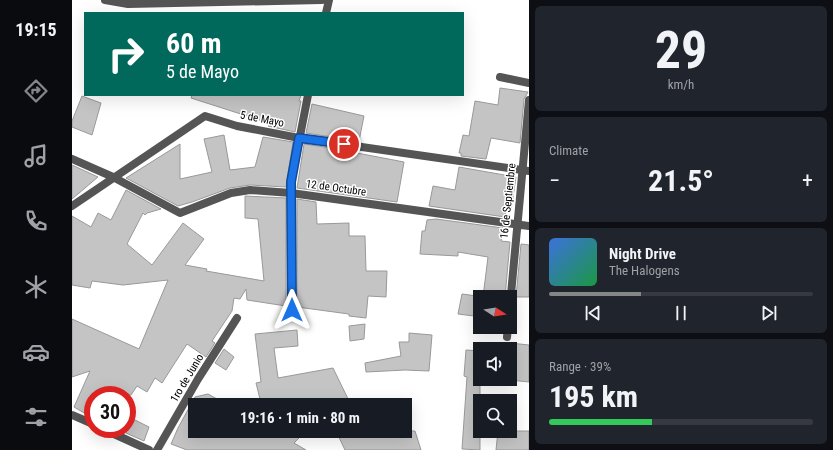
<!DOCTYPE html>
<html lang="en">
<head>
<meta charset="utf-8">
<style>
  :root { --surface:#171b24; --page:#20242c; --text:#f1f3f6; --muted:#9ea1a6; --line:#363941; --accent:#858687 }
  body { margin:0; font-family:"Roboto Condensed",sans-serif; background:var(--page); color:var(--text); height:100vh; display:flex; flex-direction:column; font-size:15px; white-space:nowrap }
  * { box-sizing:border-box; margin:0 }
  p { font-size:13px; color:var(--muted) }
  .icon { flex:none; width:22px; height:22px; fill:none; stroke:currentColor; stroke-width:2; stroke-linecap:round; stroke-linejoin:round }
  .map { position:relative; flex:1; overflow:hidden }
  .drawer { display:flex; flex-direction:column; gap:6px; padding:6px; background:#0d0f14; width:304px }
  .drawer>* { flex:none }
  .top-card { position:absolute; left:12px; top:12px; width:380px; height:84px; border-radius:0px; box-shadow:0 4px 16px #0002; background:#00695c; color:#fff; overflow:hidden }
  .needle { width:26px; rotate:102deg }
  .tools { position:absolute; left:401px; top:290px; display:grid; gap:8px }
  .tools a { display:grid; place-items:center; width:44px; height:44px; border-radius:0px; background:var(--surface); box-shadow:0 4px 16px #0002; font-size:20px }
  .speed { position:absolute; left:12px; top:386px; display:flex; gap:8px; font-size:20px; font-weight:700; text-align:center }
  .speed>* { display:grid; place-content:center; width:52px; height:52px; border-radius:50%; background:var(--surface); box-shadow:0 4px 16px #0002; line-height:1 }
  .speed .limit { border:6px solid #d22; background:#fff; color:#111 }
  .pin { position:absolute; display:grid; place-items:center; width:34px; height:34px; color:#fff; margin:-17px; border:2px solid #fff; border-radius:50%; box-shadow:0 1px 4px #0007 }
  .me { position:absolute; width:44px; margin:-22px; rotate:0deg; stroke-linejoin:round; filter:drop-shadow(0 0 3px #0008) }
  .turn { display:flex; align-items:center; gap:14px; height:84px; padding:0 16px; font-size:18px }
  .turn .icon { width:52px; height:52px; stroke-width:2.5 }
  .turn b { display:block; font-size:28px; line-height:34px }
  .big { font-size:30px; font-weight:700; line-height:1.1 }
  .drawer .widget { flex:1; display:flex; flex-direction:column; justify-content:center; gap:6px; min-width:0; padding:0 14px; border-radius:6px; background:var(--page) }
  .drawer .dial { align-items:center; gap:0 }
  .dial b { font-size:52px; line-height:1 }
  .song { display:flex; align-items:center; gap:12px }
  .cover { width:48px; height:48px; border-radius:6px; background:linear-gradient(135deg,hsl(220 70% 55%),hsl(140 70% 35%)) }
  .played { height:4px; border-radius:2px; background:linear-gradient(90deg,var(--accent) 35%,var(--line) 35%) }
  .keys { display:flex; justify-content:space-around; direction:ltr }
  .heat { display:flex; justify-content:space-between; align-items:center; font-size:22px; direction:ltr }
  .charge { height:6px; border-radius:3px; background:linear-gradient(90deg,#34c759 39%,var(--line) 0) }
  .trip { position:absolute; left:116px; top:398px; width:224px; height:40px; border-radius:0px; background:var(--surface); box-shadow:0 4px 16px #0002; font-weight:700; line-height:40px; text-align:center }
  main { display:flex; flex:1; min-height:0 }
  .dock { display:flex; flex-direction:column; width:72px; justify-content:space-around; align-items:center; background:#090b0e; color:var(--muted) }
  .dock .icon { width:28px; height:28px }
  .dock .current { color:var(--accent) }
  .dock b { font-size:18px; color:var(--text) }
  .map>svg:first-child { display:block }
  .building { fill:#c4c4c4; stroke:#999 }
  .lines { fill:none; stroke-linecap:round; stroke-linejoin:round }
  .minor { stroke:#555; stroke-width:8 }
  .route-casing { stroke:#114b97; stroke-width:10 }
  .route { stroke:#1a73e8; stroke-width:7 }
  .labels { text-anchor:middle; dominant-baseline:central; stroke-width:3; stroke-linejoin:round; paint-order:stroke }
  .street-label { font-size:11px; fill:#000; stroke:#fff }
</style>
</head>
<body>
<main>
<nav class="dock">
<b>19:15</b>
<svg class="icon current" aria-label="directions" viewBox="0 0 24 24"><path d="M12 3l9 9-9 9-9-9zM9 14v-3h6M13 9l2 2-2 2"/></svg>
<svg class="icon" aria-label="music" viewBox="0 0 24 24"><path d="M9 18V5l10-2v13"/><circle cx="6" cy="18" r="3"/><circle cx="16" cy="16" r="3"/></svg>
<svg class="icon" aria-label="phone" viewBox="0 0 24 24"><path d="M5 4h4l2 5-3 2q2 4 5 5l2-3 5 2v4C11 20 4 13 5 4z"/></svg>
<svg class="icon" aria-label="climate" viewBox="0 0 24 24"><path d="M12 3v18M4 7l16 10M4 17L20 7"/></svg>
<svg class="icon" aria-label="car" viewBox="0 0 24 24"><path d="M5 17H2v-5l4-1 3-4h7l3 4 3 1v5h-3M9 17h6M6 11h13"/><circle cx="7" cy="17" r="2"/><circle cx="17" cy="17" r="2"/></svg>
<svg class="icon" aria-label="filters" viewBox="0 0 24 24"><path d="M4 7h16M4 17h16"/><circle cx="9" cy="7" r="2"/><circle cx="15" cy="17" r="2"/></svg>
</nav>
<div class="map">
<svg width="457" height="450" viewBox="0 0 457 450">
  <rect width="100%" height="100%" fill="#fff"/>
  <path class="building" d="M428,88L456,92L452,99L448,143L419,138L414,159L389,156V153H387L391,135L397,136L403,101L426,105Z
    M120,95H229L227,101H229L223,132L196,126L203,125L119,98Z
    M10,96L29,103L20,135L0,127V121Z
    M240,104L292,116L287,141L234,133Z
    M152,135L158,170L183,167L191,137L221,142L214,187L178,185L158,188L120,202L106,206L54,178L108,144V179L140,172L132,139Z
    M232,144L285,152V153L332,162L325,202L225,188Z
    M0,165L26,177L0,199Z
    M387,167L444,177L439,210L434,209L433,217L357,206L361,186L383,190Z
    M54,190L89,209L75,213L73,215L71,213L55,244L80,265L111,223L132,239L113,265L135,269L134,271L192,281L186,219L173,218V196L214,198V306L175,300L174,289L168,299L162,298L160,311L140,341L143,343L134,357L115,344L90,383L83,378L75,392L65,386L59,395H21V418L2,407L18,371L0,377V319L67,349L96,280L51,285L20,281L18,288L0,285V216L19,227L26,213L39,220Z
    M225,199L244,202L245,224L277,223V236H293L294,271H315L314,297L296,296L294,318L277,316V314L225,307Z
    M364,219L431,228L429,241L438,242L433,297H411L416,257L386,252V256L348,254L350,231H353L355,220Z
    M449,244L457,245V297H444Z
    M390,294L405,296L402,316L386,314Z
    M293,324L292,339L278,341L277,326Z
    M225,330L226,346L202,348L206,378L261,368L279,405H189L186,400L188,399L184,383L189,382L183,334Z
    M337,333L360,335L357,371L333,370L294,372L293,363L329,356L327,342H337Z
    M438,343L457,345V382L438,380Z
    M152,349L162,357L154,370L143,363Z
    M394,350L408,351V450L390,449L395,377L392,376Z
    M136,394L154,404L123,405V431H201L205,433L204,431H231L232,433L222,443L234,450H115L99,444L106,428L123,397Z
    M59,418L77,427L72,441L54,433Z
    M264,431H293L296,437L304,431H343L349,450H273Z
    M426,431H457V450H424Z"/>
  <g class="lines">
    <path class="minor" d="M33,0L56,4L250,0
      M254,13L257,0
      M428,77L457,83
      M0,159L41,177L108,213L159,193L178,190L219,193L457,226
      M0,206L133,116L165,126L227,138L457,171
      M438,305L457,100
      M220,310L219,182L236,95
      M435,337L436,327
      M0,415L21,424
      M31,429L77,450
      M85,450L126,379L165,318"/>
  </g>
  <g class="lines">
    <defs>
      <path id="route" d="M220,310L219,182L227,138L272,144"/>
    </defs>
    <use href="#route" class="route-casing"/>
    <use href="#route" class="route"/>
  </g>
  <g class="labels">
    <g class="street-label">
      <text transform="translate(190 119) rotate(11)">5 de Mayo</text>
      <text transform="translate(264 188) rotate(8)">12 de Octubre</text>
      <text transform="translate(436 201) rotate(-84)">16 de Septiembre</text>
      <text transform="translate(115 378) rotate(-59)">1ro de Junio</text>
    </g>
  </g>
</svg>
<div class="tools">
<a><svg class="needle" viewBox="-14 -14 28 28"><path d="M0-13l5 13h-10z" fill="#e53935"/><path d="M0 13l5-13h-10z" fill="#9ea1a6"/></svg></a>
<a><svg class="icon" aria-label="sound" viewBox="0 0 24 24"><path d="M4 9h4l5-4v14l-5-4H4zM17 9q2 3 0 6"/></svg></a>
<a><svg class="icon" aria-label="search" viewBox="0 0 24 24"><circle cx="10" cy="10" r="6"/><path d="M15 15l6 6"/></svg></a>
</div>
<div class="speed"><div class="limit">30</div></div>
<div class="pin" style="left:272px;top:144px;background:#d93025"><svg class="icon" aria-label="arrive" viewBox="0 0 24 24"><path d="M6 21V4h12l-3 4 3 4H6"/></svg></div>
<svg class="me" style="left:220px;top:310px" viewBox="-20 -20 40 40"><path d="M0-17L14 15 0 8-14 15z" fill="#1a73e8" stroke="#fff" stroke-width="4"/></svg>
<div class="trip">19:16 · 1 min · 80 m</div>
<div class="top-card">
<div class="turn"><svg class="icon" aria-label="right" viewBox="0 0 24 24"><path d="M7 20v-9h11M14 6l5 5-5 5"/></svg><div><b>60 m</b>5 de Mayo</div></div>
</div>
</div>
<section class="drawer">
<div class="widget dial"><b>29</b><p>km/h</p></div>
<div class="widget"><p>Climate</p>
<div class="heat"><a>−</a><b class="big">21.5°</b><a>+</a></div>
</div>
<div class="widget">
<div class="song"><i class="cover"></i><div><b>Night Drive</b><p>The Halogens</p></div></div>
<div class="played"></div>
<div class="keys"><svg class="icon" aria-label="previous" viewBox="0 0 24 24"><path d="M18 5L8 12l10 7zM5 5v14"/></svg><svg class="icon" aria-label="pause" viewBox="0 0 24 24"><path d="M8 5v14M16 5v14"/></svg><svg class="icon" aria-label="next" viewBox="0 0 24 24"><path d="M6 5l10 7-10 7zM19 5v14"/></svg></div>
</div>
<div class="widget"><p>Range · 39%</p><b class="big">195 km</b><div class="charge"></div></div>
</section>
</main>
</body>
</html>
